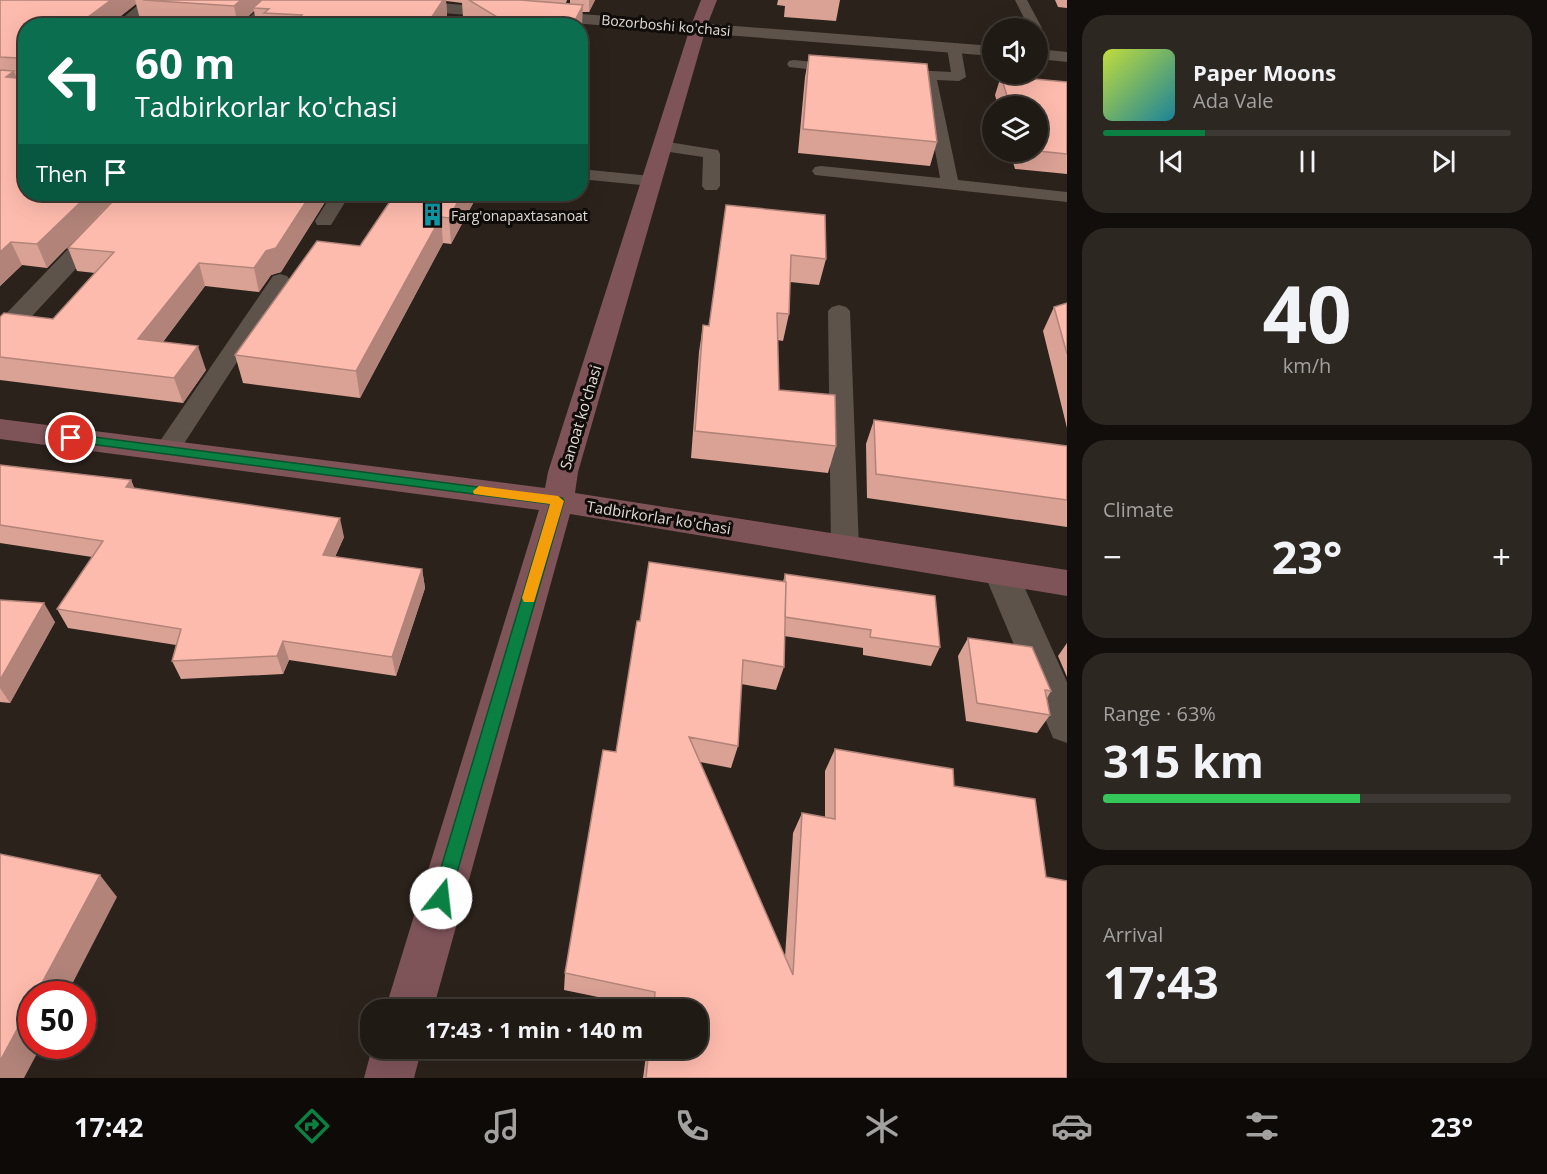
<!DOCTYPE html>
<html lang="en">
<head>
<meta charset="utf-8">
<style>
  :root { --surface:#201a14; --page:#2d2722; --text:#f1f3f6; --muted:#a2a1a0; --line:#3d3834; --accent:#0b8043 }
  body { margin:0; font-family:"Open Sans",sans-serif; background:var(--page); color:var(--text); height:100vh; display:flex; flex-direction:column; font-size:22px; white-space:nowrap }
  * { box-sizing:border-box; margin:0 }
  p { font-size:20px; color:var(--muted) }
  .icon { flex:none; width:33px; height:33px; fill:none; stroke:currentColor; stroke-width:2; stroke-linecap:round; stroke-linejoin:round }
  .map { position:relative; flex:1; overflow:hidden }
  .drawer { display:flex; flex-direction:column; gap:15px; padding:15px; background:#120e0b; width:480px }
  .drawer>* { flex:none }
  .banner { position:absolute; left:18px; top:18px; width:570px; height:183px; border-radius:24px; box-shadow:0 6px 24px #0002,0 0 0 2px var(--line); background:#0b6e4f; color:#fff; overflow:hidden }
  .buttons { position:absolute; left:982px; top:18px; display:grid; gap:12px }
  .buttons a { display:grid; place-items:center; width:66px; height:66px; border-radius:50%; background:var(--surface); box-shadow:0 6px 24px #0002,0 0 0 2px var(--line); font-size:30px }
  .speed { position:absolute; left:18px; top:981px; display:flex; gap:12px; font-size:30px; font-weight:700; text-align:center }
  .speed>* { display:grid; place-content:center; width:78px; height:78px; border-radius:50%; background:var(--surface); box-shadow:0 6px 24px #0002,0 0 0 2px var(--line); line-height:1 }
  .speed .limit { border:9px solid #d22; background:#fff; color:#111 }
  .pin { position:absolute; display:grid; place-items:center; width:51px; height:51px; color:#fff; margin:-26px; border:3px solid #fff; border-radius:50%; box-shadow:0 2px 6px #0007 }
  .me { position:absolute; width:66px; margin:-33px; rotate:16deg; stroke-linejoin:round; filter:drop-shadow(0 0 4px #0008) }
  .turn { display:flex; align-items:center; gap:21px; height:126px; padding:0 18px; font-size:27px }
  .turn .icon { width:78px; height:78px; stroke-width:2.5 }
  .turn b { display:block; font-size:42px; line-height:51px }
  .then { display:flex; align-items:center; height:57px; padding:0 18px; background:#0003; gap:12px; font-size:22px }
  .big { font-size:45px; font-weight:700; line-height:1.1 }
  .drawer .tile { flex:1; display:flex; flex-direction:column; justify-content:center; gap:9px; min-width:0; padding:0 21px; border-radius:24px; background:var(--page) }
  .drawer .dial { align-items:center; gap:0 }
  .dial b { font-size:78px; line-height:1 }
  .song { display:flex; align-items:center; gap:18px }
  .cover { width:72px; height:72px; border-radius:9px; background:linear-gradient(135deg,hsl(70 70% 55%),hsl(190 70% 35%)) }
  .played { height:6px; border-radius:3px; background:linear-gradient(90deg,var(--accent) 25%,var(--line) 25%) }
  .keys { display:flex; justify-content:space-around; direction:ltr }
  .heat { display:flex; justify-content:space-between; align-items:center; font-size:33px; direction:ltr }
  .charge { height:9px; border-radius:4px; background:linear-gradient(90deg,#34c759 63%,var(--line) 0) }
  .trip { position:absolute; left:360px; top:999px; width:348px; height:60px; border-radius:24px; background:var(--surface); box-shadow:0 6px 24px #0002,0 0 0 2px var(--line); font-weight:700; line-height:60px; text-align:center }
  .menu { display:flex; height:96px; justify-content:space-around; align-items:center; background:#0d0a08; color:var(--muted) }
  .menu .icon { width:42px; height:42px }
  .menu .selected { color:var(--accent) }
  .menu b { font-size:27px; color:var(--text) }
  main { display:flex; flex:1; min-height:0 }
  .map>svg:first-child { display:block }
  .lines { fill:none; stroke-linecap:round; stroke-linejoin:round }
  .service { fill:#5d534b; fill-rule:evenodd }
  .minor { fill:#5d534b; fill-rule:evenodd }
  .secondary { fill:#7e5459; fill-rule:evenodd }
  .wall { fill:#daa195 }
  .shaded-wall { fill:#b18379 }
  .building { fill:#fdbbad; stroke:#b18379; stroke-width:1.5 }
  .route { fill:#0b8043; stroke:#07532c; stroke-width:1.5 }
  .slow { fill:#f59e0b }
  .labels { text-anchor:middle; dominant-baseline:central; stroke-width:6; stroke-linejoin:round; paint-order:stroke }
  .far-street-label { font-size:14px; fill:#e1dbd6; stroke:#100c09 }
  .far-poi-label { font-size:14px; fill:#e1dbd6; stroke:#100c09; text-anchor:start }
  .street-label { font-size:15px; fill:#e1dbd6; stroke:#100c09 }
</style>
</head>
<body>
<main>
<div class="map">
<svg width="1067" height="1078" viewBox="0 0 1067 1078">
  <rect width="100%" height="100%" fill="#2b221b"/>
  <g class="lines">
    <path class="service" d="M144,0H158L128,26H113Z
      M268,0H282L255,26H240Z
      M1015,0H1027L1042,28L1040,31L1038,28H1029Z
      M954,44L961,48L966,77L959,81L937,80L958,180L1067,192V202L815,175L812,171L815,167L821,166L940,178L922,79L894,77L887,73L894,69L951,72L947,48Z
      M794,60L844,65L851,69L844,73L789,67L787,64L789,61Z
      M662,141L718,150L720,154V186L717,190H705L702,186L703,157L656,150L654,146Z
      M580,169L651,176L657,177L660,181L657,185L651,186L580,179Z
      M332,194H350L331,225H317L315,221Z
      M280,274L287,276L290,280L176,456L167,458L158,456L155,450L158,444L273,276Z
      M839,305L846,307L850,311L859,548L855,555L845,558L835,555L831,548L828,311L832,307Z"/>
    <path class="minor" d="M332,0H401L993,46V56L340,5Z
      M1038,49L1067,52V62L1038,59Z
      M102,220L110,222L113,227L110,232L9,341L0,343V320L94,222Z
      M1001,560L1013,564L1018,573L1067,682V743L1053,738L984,573L989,564Z"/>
    <path class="secondary" d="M701,0H717L706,28L578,472L575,493L1067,570V596L570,514L433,1010H385L539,510L0,439V419L545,488L548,472L690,28Z
      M372,1048H422L414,1078H364Z"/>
  </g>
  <path class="wall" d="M0,0H567L566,3L570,4V0H595L589,12H582V26L580,29V26H477L463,17L462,3L446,1L447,16L440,26H257L254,11L238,26H234L140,19L136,4L108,26H26V194H330L281,272L271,275L259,292L205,286L163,342L206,370L183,403L0,380V317L53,319L95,273L77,271L68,248L105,209L47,268L22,265L0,286Z
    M778,0H840L836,21L784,17L785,6L777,5Z
    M1055,0H1067V8L1058,7Z
    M809,55L937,142L930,166L798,153L805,77Z
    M1001,76L1067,82V174L1015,169L1010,152H1038V106H998L995,95Z
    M478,194L451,244L443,243L360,398L243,383L235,355L360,246Z
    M726,205L826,259L819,285L790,282L789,314L783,341L777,340L779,390L836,446L828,473L691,458L699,352L703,325L709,326Z
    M1067,303V428L1043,331L1054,307Z
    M874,420L1067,446V527L867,498L866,444Z
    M0,465L131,480L134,488L344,537L335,557L422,569L425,588L396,676L289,660L283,674L181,679L172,661L176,645L68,628L57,609L92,557L0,543Z
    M785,574L940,647L931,666L863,655V648L784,636V667L776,690L741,684L738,746L731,768L700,762L785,957L793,833L802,813L825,817V771L835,749L954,786L1067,1078H643L647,1048H698V1010H651V1008L564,990L565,973L616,752L640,621L783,582Z
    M0,600L55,622L10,703L0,702Z
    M968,638L1051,691L1047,698L1050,715L1037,733L966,721L958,656Z
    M1067,643V677L1058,656Z"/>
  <path class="shaded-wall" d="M111,0H135L136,4L108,26H76Z
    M241,0H265L253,8L254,11L238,26L234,6Z
    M443,0H446L447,16L440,26H426Z
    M589,0H595L589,12Z
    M583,5L582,26L580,29V26H572Z
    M26,63V80L20,67Z
    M14,71L22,92L6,77Z
    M89,194H107L111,208L103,210L47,268L37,244Z
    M311,194H330L281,272L271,275L259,292L254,268L266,251Z
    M462,194H478L451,244L449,218Z
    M441,217L443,243L360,398L356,371Z
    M11,242L22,265L0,286V252Z
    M199,263L205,286L147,363L138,339Z
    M198,346L206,370L183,403L174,378Z
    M131,480L139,499L126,487Z
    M340,518L344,537L327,574L323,555Z
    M422,569L425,588L396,676L392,657Z
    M44,603L55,622L10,703L0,688V680Z
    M283,641L289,660L283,674L277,656Z
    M100,875L117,897L67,994H36Z
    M32,1002V1046H41L24,1078H0V1061Z"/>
  <path class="building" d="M0,0H111L76,26H26V63L20,67L18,58L0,57Z
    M143,0H241L234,6Z
    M262,0H443L426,26H291L302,15L264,13L269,9L253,8Z
    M469,0H520L583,5L572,26H505L507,23Z
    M809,55L927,64L937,142L803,129Z
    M0,70L14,71L6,77L26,79V194H89L37,244L11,242L0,252Z
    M1001,76L1067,82V154L1038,151V106H1010Z
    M117,194H311L276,248L266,251L254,268L199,263L138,339L198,346L174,378L0,357V317L4,313L53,319L114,252L68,248L114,200Z
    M395,194H462L449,218L441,217L356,371L235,355L317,241L360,246Z
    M726,205L825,215L826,259L791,255L789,314L777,313L779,390L835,395L836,446L695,431L703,325L709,326Z
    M1067,303V354L1054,307Z
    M874,420L1067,446V500L876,474Z
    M0,465L131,480L126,487L340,518L323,555L422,569L392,657L283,641L277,656L172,661L181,629L57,609L103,541L0,525Z
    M649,562L786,582L784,667L743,660L738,746L689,737L793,975L802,813L835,819V749L953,769L954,786L1035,799L1046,877L1067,881V1078H646L649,1048H698V1010H654L655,992L565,973L603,750L616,752L637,621H640Z
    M785,574L935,596L940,647L870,637L871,630L785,617L786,582H785Z
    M0,600L44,603L0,680Z
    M968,638L1032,647L1051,691L1045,690L1050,715L977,703Z
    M0,854L100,875L36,994H32V1002L0,1061Z"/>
  <path class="route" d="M71,434L562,498L564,501L448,904L441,907L435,904L432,898L550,504L67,441L65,438L67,435Z"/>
  <path class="slow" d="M479,486L558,496L564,501L534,602H524L522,598L550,504L474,494L473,491Z"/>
  <defs>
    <symbol id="building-bare" viewBox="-9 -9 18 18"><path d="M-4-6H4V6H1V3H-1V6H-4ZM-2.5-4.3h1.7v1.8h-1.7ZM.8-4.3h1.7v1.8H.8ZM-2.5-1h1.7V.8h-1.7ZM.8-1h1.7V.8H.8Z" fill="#0f9aa8" stroke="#100c09" stroke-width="2.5" paint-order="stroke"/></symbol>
  </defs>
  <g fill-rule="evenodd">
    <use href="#building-bare" x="416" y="198" width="33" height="33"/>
  </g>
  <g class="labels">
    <g class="far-street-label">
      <text transform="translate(666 25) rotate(5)">Bozorboshi ko'chasi</text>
    </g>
    <g class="far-poi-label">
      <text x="451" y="215">Farg'onapaxtasanoat</text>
    </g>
    <g class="street-label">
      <text transform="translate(580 417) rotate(-73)">Sanoat ko'chasi</text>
      <text transform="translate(659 517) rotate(9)">Tadbirkorlar ko'chasi</text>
    </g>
  </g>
</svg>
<div class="buttons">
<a><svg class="icon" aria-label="sound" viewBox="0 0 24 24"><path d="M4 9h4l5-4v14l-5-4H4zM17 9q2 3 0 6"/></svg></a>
<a><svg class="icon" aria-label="layers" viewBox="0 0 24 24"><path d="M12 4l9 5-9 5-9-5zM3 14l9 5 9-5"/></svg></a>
</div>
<div class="speed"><div class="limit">50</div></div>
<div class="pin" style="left:71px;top:438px;background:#d93025"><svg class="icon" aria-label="arrive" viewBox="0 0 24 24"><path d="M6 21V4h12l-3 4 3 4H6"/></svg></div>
<svg class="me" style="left:441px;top:898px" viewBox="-20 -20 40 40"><circle r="19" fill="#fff"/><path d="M0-13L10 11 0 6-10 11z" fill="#0b8043"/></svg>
<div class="trip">17:43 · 1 min · 140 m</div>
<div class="banner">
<div class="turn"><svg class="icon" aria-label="left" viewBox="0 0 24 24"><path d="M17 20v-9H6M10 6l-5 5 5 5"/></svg><div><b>60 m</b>Tadbirkorlar ko'chasi</div></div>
<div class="then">Then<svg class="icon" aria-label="arrive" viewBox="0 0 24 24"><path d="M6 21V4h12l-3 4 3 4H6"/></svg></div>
</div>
</div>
<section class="drawer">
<div class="tile">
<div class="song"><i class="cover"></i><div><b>Paper Moons</b><p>Ada Vale</p></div></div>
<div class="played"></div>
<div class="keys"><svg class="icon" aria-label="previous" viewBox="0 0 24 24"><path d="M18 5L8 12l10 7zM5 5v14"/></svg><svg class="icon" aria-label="pause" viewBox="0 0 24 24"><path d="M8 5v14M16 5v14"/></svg><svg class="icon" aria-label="next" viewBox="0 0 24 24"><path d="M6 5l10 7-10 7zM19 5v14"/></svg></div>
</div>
<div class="tile dial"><b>40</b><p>km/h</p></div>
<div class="tile"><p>Climate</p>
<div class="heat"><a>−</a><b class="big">23°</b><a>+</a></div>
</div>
<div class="tile"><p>Range · 63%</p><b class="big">315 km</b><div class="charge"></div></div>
<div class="tile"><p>Arrival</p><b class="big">17:43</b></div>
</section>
</main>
<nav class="menu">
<b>17:42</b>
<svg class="icon selected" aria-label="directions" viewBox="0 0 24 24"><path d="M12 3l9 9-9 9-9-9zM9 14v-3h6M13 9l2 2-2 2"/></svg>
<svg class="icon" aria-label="music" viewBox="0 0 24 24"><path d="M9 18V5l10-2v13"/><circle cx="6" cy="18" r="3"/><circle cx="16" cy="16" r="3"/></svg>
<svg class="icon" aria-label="phone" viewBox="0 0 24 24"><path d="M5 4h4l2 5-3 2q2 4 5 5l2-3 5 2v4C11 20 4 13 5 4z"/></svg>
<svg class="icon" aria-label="climate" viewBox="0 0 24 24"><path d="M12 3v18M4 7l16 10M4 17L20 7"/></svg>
<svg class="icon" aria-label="car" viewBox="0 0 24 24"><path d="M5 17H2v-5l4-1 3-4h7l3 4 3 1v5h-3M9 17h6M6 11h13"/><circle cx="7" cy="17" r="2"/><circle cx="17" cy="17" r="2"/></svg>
<svg class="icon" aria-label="filters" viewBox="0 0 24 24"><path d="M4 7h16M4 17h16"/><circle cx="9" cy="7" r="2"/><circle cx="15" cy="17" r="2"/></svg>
<b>23°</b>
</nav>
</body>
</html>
